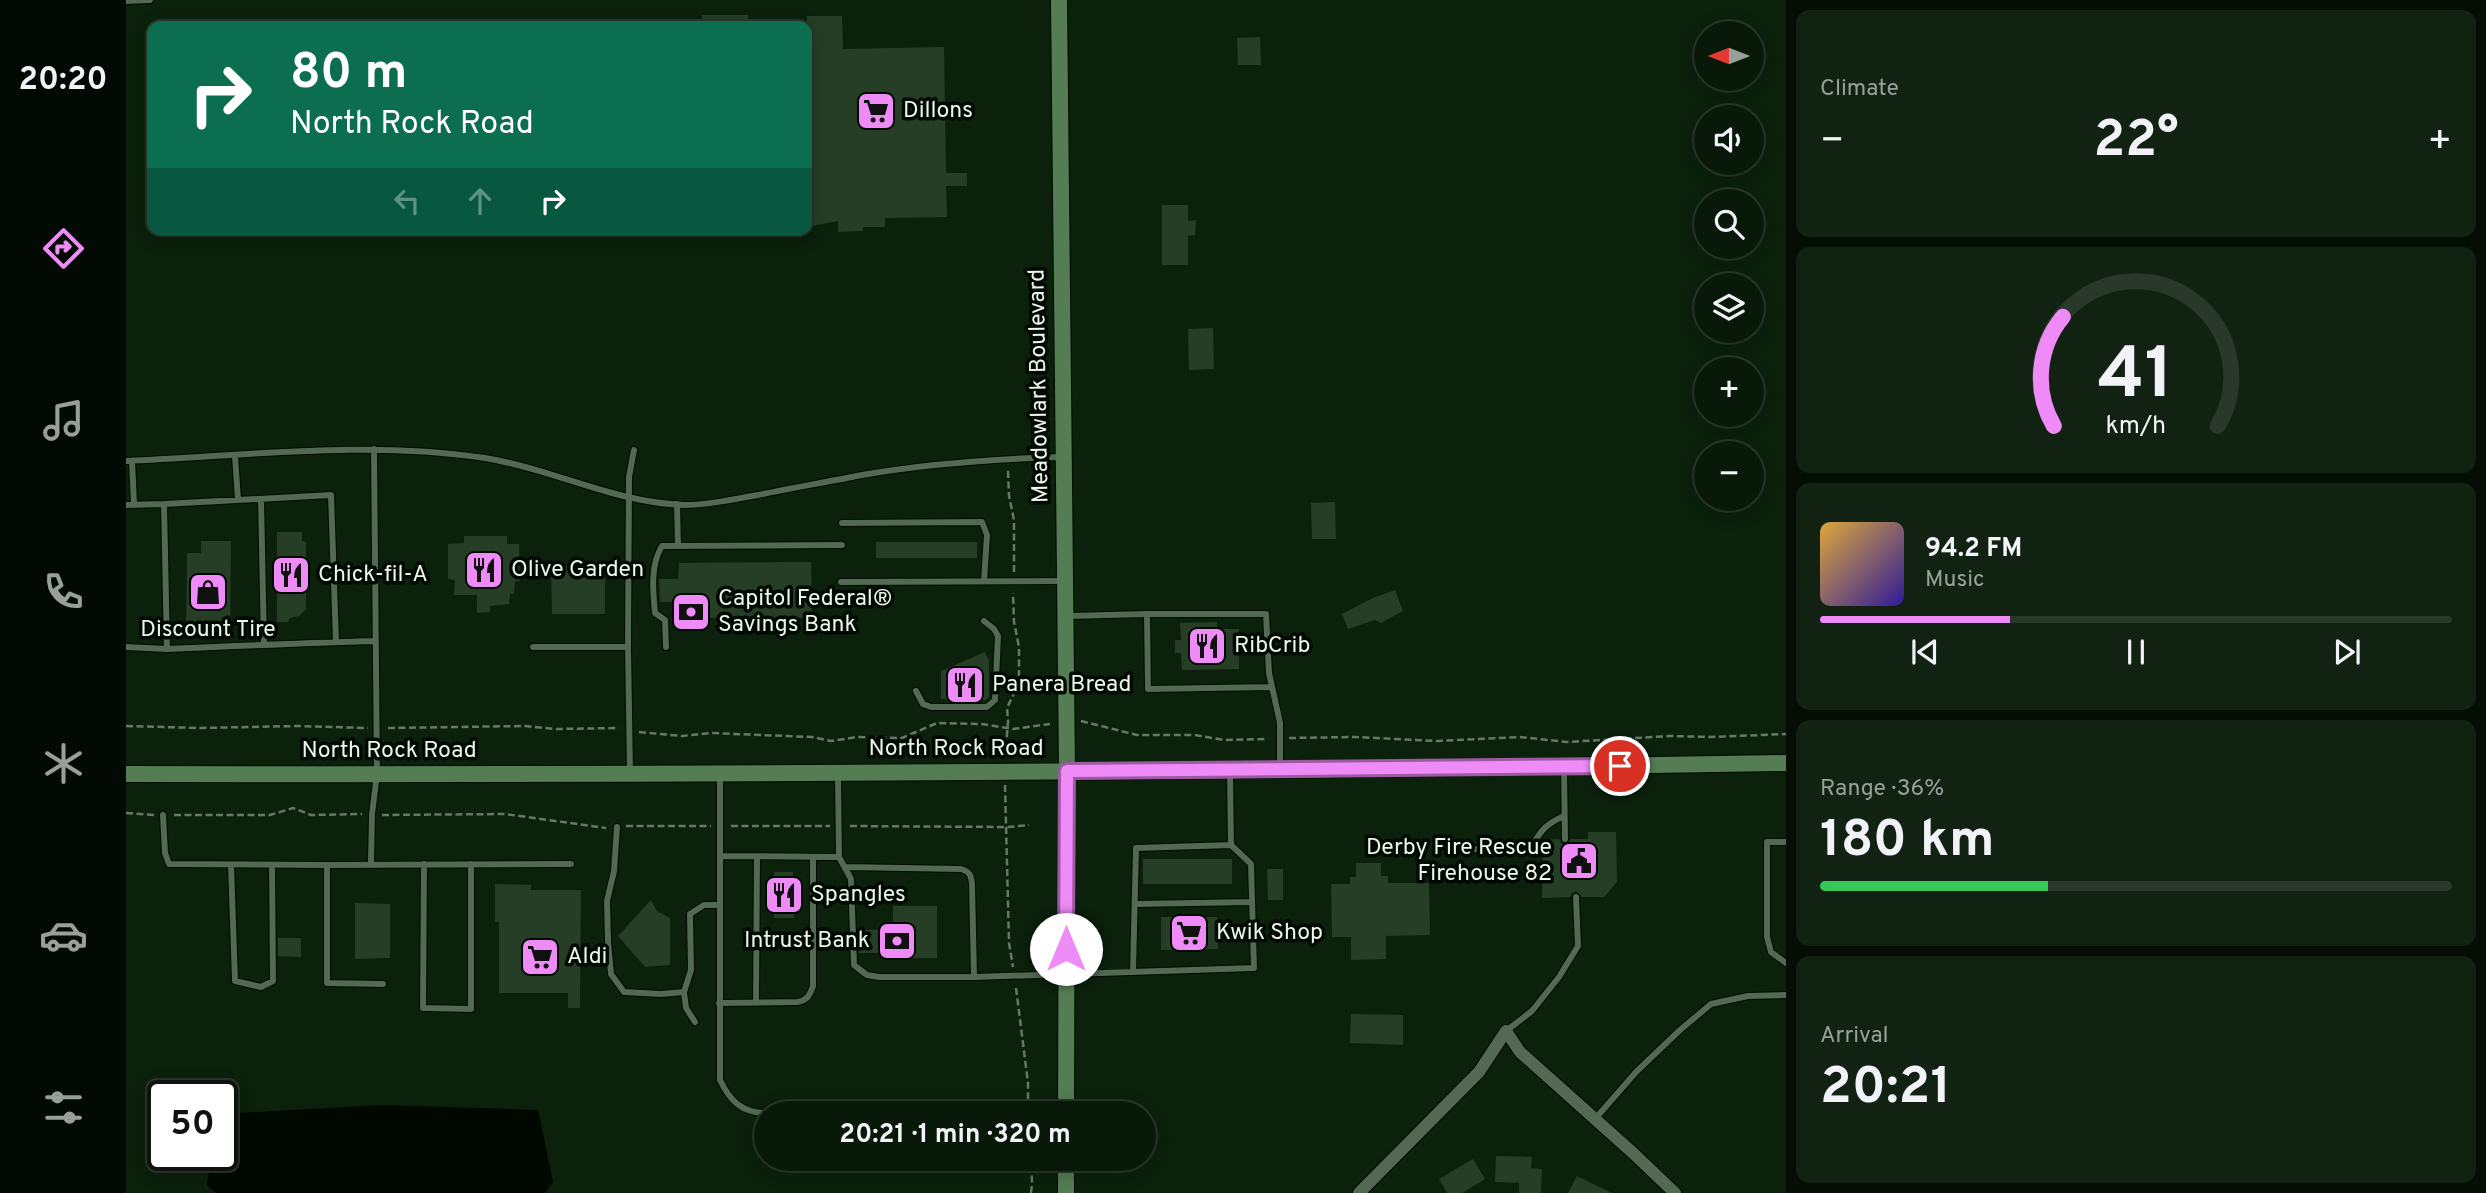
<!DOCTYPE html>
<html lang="en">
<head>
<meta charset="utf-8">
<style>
  :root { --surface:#081909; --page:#112212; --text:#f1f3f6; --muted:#98a09c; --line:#29382a; --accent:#ef8bf7 }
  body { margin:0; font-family:Overpass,sans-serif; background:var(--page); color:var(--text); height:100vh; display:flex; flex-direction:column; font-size:26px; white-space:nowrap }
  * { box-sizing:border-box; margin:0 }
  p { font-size:23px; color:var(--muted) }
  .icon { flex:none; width:38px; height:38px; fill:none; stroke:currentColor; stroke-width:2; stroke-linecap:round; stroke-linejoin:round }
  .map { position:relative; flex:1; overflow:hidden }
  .panel { display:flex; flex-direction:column; gap:10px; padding:10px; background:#040e05; width:700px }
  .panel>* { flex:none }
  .top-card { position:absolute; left:21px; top:21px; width:665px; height:214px; border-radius:14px; box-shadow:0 4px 18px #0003,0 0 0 2px var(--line); background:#0b6e4f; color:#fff; overflow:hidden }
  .needle { width:46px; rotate:270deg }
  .controls { position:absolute; left:1568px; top:21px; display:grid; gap:14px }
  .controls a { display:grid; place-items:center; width:70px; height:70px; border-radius:50%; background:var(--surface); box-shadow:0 4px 18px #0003,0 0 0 2px var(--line); font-size:35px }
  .speed { position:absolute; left:21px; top:1080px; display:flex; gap:14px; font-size:35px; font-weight:700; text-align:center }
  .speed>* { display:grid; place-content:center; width:91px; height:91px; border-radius:50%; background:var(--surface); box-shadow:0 4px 18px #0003,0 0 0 2px var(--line); line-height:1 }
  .speed .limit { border:4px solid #111; border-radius:10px; background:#fff; color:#111 }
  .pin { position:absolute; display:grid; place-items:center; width:60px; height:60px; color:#fff; margin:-30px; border:4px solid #fff; border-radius:50%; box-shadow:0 2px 7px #0007 }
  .me { position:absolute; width:77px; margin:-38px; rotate:0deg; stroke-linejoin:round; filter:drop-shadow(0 0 5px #0008) }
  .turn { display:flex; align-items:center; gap:24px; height:147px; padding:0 28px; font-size:32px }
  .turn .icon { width:91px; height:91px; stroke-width:2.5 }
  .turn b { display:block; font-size:49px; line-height:60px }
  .lanes { display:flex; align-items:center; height:66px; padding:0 28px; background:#0003; justify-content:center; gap:35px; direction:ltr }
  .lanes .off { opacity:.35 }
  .big { font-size:52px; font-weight:700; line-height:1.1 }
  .panel .tile { flex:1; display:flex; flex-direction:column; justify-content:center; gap:10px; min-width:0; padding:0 24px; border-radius:14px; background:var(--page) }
  .panel .dial { align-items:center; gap:0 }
  .dial svg { height:182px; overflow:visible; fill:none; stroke:var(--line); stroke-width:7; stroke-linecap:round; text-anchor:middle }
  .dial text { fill:var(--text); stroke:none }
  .song { display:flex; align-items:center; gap:21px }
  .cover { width:84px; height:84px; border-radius:10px; background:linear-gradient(135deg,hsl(40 70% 55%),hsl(250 70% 35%)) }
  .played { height:7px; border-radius:4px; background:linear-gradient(90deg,var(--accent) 30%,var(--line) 30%) }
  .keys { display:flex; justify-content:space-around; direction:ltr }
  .heat { display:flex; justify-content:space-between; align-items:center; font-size:38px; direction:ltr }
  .charge { height:10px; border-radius:5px; background:linear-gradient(90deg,#34c759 36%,var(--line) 0) }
  .trip { position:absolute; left:628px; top:1101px; width:402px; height:70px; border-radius:35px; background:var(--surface); box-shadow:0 4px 18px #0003,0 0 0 2px var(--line); font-weight:700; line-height:70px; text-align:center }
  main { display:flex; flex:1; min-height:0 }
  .dock { display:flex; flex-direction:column; width:126px; justify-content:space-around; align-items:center; background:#030a04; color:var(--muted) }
  .dock .icon { width:49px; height:49px }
  .dock .current { color:var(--accent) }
  .dock b { font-size:32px; color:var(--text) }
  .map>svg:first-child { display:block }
  .water { fill:#000800 }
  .building { fill:#263d26 }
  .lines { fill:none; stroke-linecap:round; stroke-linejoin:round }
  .lane-casing { stroke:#000a00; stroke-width:8 }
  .street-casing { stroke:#000a00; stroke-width:14 }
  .secondary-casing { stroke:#000a00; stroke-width:18 }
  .path { stroke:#667866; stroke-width:2.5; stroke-dasharray:7 3.5; stroke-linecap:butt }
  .lane { stroke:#526a51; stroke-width:6 }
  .street { stroke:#526a51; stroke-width:12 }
  .secondary { stroke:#547d54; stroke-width:16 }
  .route-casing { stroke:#9b5aa1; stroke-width:18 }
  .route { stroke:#ef8bf7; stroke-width:12 }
  .labels { text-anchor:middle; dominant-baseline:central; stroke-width:7; stroke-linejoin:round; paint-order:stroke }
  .poi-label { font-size:23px; fill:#eaf8ea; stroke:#020802; text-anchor:start }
  .street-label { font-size:23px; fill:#eaf8ea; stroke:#020802 }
</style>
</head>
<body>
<main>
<nav class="dock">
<b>20:20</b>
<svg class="icon current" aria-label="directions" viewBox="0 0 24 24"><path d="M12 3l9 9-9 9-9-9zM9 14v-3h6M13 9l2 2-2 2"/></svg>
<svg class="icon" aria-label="music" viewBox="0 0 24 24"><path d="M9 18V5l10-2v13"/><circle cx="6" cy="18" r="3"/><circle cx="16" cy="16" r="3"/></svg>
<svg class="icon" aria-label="phone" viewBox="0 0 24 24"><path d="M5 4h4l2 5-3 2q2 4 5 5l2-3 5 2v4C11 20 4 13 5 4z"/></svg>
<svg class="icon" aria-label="climate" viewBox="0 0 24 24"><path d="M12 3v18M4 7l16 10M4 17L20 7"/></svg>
<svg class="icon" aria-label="car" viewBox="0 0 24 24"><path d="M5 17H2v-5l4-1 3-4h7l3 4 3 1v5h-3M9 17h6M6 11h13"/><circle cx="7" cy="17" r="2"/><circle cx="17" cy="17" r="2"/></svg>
<svg class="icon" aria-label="filters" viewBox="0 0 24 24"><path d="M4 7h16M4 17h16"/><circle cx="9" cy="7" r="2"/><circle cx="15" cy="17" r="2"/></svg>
</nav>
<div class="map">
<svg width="1660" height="1193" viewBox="0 0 1660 1193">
  <rect width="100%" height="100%" fill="#0b210c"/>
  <path class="water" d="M256,1105L412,1110L427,1182L419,1193H90L81,1185L85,1155H96V1114Z"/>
  <path class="building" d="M576,15H622V26H576Z
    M681,16H716L717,49L818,47L820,173H841V186H820L821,217L759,218V227H737V231L712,232V221L681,227Z
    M1134,37L1135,65H1112L1111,38Z
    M1036,205H1062V221L1070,220L1069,235L1062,236V265H1036Z
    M1087,328L1088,369L1063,370L1062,329Z
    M1209,502L1210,539H1186L1185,503Z
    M151,532H176V541L180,542V609L173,616L164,618L162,622H151Z
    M338,536H381V544H393L394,581H389L388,594H384L383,604L364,606V612L351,613V595H328L329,580L322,579V544L338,543Z
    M75,541H105L104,632L60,634L61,553H75Z
    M750,542H851V558H750Z
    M685,562L686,618H552V602H534L533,579H552L553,563Z
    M425,566H479V614H426Z
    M1269,590L1277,611L1255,623L1249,620L1222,629L1216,614L1247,598Z
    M1091,622V629H1113V669L1056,670L1055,653H1049V640H1055L1054,623Z
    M859,652L863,661V697L860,700L815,699V671Z
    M1462,832H1490L1491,882L1478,897H1456L1450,891L1446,893L1444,897L1416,898L1417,840L1433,839L1436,844L1440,845L1445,839H1462Z
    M1017,859H1106V884H1017Z
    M1230,863H1255V876H1262V883H1303L1304,935L1260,936V959L1225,960V937H1206L1205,884H1224V877H1230Z
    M1141,869H1157V900H1142Z
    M648,872H667L668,918H648Z
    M369,884L405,885V890H455L454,1008H442V993H373V922H369Z
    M525,900L531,911L544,918V965L519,967L492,936Z
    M229,903L264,904V958L229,959Z
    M767,906H811V958H767V953H733L732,930H767Z
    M1035,917H1091L1092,949L1035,950Z
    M152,938H175V957L152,956Z
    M1225,1014L1277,1015V1045L1224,1043Z
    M1370,1156L1406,1157L1405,1168L1416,1169L1415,1193H1393V1183L1369,1182Z
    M1347,1159L1359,1179L1336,1193H1321L1313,1179Z
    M1451,1176L1486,1193H1442Z"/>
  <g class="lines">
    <defs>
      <path id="lane" d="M0,1L24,0
        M109,456L112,500
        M0,461C119,456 240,440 359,458C427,469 489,503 559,505C583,505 608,499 632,495C666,488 701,482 736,475C804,463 867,459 935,457
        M6,461L8,504
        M135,499L138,645
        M551,504L552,546
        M0,505L38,504
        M716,523L856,522L861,535L858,581
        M715,582L937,581
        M942,616L1021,614
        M210,642L205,495L38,504L41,649C110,646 180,643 250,641
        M0,647L41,649
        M407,647H502
        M540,647L539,620L529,613C527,592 524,565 536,546L716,545
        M1145,687L1022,689L1021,614H1140L1143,673L1154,723V768
        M790,691L797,704L805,707H861L869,700L872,636L868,629L858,621
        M1438,768L1439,839
        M504,773L502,647L503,477L508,450
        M712,775L713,857L725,879L728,965L741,975L753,977H848
        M594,776V1080C604,1101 616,1113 640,1113
        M37,815L39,853L43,864L201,865
        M491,827L488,871L481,901L482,941L485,974L498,992L535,994L558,992L565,970L564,914L578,905H593
        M1660,842H1641V937L1645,952L1660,963
        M1326,850L1406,847C1414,830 1422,823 1438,816
        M594,856L713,857
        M245,864L246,814L251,774L248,449
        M298,864L297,1008L345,1009V864
        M105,865L109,981L135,987L147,981L146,865
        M720,867L835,869C844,872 845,875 846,884L848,977L1128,968L1125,864L1105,845L1104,772
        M1009,904L1126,902
        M1007,972L1010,848L1105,845
        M257,984L201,983V865L445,864
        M558,992L560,1008L569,1022
        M593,1003L671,1002C681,1001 684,995 687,986V857
        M630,1003L631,857
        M1380,1031L1406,1011L1433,977L1452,946L1450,897
        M1469,1119L1510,1072L1554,1030L1585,1004L1622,996L1660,995"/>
      <path id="street" d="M1233,1193L1353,1072L1380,1031L1394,1052L1507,1153L1549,1193"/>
      <path id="secondary" d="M933,0L941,771L940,1113
        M0,774C553,775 1107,772 1660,763
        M940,1193V1158"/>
    </defs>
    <use href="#lane" class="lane-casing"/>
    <use href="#street" class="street-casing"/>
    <use href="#secondary" class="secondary-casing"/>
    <path class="path" d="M882,471L883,496L888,520V573
      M955,721L1011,735H1069L1098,740L1142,739
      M0,726L74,728L172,726L242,728
      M262,728L399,726L429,729L493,728
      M513,732L556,736L584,733L686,737L705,741L731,737L776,738L811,723L856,724L887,729L924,724
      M1163,738L1229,737L1312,741L1394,737L1441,742L1544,736L1584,737L1660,734
      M879,758L882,722L881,708L893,683V647L888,622L887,593
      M879,785L883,943L887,967
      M0,813L28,815
      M48,815H144L167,808L185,815L236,814
      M256,815L379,814L480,828
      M500,826H585
      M605,826H704
      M724,826L882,827L903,825
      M890,988L902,1083V1113
      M905,1193L906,1183L905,1158"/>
    <use href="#lane" class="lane"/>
    <use href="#street" class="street"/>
    <use href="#secondary" class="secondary"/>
  </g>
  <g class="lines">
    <defs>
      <path id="route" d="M940,949L941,771L1494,766"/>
    </defs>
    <use href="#route" class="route-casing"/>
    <use href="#route" class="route"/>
  </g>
  <defs>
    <symbol id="supermarket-square" viewBox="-11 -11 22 22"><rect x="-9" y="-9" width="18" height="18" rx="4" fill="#ef8bf7" stroke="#020802"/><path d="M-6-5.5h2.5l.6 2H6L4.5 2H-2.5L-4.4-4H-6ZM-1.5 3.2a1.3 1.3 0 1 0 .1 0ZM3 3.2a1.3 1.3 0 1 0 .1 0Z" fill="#111"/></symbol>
    <symbol id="restaurant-square" viewBox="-11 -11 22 22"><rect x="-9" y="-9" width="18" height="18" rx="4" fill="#ef8bf7" stroke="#020802"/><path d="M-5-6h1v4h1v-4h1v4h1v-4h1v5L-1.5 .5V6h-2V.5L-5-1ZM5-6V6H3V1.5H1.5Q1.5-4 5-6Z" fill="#111"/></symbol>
    <symbol id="shop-square" viewBox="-11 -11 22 22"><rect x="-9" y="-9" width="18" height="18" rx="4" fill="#ef8bf7" stroke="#020802"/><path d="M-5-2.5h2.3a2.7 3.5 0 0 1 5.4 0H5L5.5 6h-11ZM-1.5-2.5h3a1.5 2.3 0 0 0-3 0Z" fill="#111"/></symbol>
    <symbol id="bank-square" viewBox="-11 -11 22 22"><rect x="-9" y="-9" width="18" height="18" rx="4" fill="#ef8bf7" stroke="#020802"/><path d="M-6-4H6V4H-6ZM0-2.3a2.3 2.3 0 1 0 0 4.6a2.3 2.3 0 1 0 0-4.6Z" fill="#111"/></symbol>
    <symbol id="civic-square" viewBox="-11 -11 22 22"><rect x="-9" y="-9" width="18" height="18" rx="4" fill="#ef8bf7" stroke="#020802"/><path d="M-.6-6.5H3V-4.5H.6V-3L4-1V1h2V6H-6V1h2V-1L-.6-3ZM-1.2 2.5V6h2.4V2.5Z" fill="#111"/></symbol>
  </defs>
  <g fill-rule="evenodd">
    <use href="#supermarket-square" x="728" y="89" width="44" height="44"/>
    <use href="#restaurant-square" x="336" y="548" width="44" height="44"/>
    <use href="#restaurant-square" x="143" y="553" width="44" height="44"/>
    <use href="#shop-square" x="60" y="570" width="44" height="44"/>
    <use href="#bank-square" x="543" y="590" width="44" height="44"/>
    <use href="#restaurant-square" x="1059" y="624" width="44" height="44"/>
    <use href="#restaurant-square" x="817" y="663" width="44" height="44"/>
    <use href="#civic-square" x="1431" y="839" width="44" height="44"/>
    <use href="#restaurant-square" x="636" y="873" width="44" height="44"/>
    <use href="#supermarket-square" x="1041" y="911" width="44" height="44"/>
    <use href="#bank-square" x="749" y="919" width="44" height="44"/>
    <use href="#supermarket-square" x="392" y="935" width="44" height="44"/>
  </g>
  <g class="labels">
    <g class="poi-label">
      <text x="777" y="111">Dillons</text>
      <text x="385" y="570">Olive Garden</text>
      <text x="192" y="575">Chick-fil-A</text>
      <text x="592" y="599">Capitol Federal®<tspan x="592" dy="26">Savings Bank</tspan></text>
      <text x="82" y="630" text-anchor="middle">Discount Tire</text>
      <text x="1108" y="646">RibCrib</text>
      <text x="866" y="685">Panera Bread</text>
      <text x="1426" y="848" text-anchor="end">Derby Fire Rescue<tspan x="1426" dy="26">Firehouse 82</tspan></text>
      <text x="685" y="895">Spangles</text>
      <text x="1090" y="933">Kwik Shop</text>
      <text x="744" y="941" text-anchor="end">Intrust Bank</text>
      <text x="441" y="957">Aldi</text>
    </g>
    <g class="street-label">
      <text transform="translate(914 386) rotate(-91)">Meadowlark Boulevard</text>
      <text x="830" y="749">North Rock Road</text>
      <text x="263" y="751">North Rock Road</text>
    </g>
  </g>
</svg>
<div class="controls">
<a><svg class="needle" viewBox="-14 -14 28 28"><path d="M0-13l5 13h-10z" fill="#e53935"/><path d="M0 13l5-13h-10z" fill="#98a09c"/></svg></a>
<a><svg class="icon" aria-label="sound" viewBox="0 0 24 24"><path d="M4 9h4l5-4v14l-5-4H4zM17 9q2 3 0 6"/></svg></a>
<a><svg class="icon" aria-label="search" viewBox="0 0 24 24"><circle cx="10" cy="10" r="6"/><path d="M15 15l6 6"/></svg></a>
<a><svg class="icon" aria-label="layers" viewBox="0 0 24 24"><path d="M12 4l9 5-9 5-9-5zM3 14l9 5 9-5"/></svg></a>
<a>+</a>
<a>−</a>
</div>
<div class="speed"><div class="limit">50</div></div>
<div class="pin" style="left:1494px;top:766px;background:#d93025"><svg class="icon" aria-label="arrive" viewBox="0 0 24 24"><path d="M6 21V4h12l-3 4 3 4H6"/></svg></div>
<svg class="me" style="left:940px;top:949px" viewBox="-20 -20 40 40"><circle r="19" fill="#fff"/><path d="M0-13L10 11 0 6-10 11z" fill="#ef8bf7"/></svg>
<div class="trip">20:21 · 1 min · 320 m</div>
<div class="top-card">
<div class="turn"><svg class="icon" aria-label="right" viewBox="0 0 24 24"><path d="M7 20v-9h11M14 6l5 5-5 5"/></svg><div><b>80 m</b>North Rock Road</div></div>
<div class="lanes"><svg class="icon off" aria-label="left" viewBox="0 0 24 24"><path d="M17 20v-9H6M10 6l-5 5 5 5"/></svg><svg class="icon off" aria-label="ahead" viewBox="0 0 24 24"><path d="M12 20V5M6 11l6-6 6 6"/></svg><svg class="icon" aria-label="right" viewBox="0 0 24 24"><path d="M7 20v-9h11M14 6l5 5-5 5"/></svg></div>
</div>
</div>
<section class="panel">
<div class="tile"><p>Climate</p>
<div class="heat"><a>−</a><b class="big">22°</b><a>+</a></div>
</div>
<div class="tile dial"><svg viewBox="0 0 100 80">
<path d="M14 69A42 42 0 1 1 86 69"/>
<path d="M14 69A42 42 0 0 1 18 21" stroke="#ef8bf7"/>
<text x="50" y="56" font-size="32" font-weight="700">41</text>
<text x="50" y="72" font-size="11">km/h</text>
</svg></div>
<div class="tile">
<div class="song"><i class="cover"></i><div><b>94.2 FM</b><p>Music</p></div></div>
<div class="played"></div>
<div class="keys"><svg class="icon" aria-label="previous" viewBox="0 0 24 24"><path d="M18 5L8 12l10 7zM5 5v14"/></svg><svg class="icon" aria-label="pause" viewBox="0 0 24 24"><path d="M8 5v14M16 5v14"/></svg><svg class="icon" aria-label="next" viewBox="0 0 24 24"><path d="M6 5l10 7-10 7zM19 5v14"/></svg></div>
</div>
<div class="tile"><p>Range · 36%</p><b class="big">180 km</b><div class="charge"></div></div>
<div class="tile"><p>Arrival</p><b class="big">20:21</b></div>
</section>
</main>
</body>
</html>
